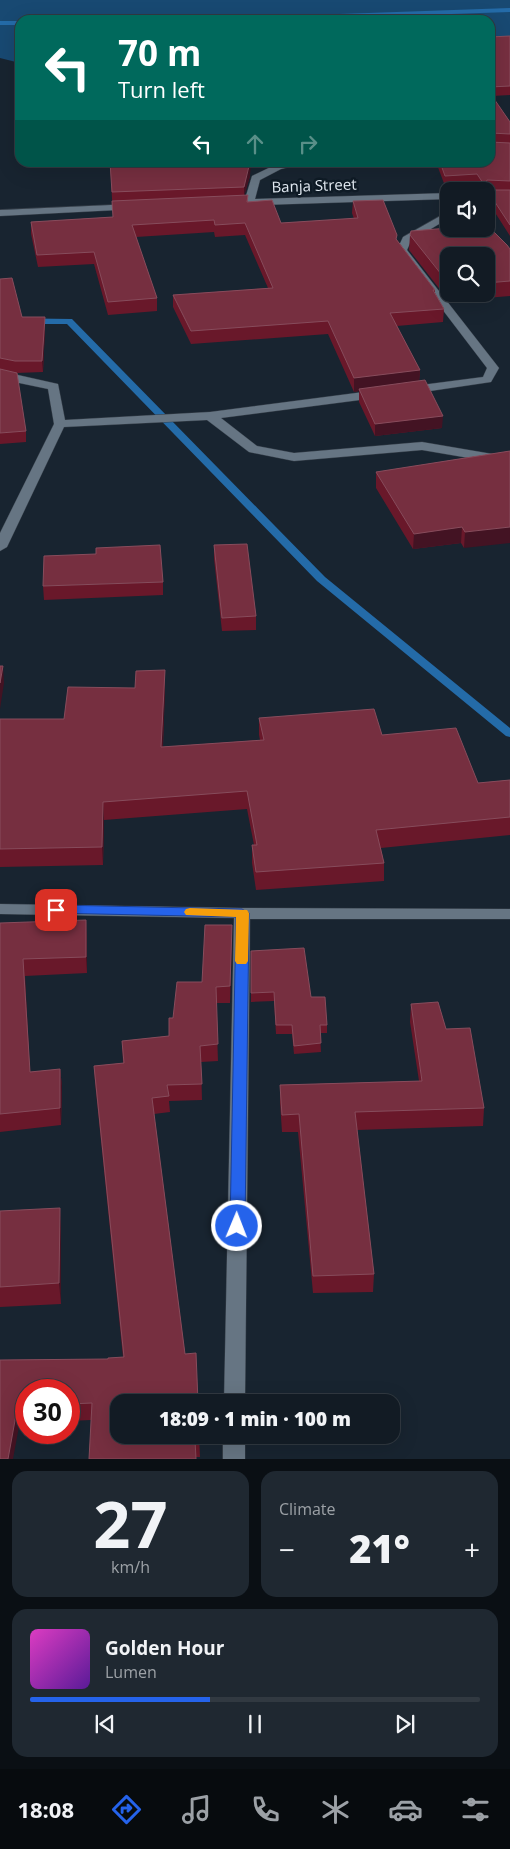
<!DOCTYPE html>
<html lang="en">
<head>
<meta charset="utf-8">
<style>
  :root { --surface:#121b24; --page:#1f2831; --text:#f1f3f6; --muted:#9ca1a6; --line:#313941; --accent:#2563eb }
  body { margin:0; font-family:"Open Sans",sans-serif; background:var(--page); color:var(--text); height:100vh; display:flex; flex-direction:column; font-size:19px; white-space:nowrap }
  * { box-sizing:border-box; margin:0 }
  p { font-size:16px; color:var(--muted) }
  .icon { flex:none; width:28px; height:28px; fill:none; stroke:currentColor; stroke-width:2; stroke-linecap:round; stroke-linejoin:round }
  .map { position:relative; height:1459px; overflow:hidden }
  .sheet { display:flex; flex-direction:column; gap:12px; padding:12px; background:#0a0f14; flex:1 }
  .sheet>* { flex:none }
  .guide { position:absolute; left:15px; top:15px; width:480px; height:152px; border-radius:15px; box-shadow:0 5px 20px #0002,0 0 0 1px var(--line); background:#00695c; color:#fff; overflow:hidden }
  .controls { position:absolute; left:440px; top:182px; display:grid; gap:10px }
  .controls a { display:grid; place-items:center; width:55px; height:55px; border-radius:10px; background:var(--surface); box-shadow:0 5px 20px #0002,0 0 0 1px var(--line); font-size:25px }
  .speed { position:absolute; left:15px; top:1379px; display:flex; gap:10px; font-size:25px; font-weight:700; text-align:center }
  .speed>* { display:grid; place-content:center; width:65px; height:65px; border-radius:50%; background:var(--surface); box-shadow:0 5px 20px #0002,0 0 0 1px var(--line); line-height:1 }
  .speed .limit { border:8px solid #d22; background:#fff; color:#111 }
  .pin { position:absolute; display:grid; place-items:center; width:42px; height:42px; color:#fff; margin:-21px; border-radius:10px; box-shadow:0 2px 8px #0006 }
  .me { position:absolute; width:55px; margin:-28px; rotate:1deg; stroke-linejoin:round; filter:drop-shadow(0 0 4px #0008) }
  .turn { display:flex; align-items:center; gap:18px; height:105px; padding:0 20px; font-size:22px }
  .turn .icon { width:65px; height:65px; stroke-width:2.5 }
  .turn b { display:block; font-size:35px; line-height:42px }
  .lanes { display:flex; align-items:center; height:48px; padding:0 20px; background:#0003; justify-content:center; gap:25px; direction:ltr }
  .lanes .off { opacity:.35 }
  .big { font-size:38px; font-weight:800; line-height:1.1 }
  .sheet .tile { flex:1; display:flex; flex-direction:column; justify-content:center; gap:8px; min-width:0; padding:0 18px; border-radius:15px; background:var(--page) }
  .sheet .dial { align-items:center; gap:0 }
  .dial b { font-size:65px; line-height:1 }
  .song { display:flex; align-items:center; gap:15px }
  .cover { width:60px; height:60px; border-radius:8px; background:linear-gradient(135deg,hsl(310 70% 55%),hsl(270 70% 35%)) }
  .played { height:5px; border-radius:2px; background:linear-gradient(90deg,var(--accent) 40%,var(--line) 40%) }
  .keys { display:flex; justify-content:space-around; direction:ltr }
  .heat { display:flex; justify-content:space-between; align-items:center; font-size:28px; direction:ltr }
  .sheet .tiles { flex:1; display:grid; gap:12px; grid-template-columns:1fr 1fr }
  .tile:last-child { grid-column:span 2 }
  .trip { position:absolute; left:110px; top:1394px; width:290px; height:50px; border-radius:15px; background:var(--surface); box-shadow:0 5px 20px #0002,0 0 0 1px var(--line); font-weight:800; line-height:50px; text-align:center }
  .tabs { display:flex; height:80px; justify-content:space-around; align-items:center; background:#070b0e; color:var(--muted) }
  .tabs .icon { width:35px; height:35px }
  .tabs .selected { color:var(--accent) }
  .tabs b { font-size:22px; color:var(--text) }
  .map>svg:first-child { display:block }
  .green { fill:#184972 }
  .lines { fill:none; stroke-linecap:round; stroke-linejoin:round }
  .stream { fill:#246ba8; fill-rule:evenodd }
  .minor-casing { stroke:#353e48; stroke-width:1 }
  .minor { fill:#667583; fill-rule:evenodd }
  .wall { fill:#69182a; fill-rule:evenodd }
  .shaded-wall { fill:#431323 }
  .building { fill:#762f40; stroke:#874c5c }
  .route { fill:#2563eb; stroke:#184099 }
  .slow { fill:#f59e0b }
  .labels { text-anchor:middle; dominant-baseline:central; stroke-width:5; stroke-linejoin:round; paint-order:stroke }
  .far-street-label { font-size:15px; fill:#e3ebf3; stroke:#0f1b26 }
</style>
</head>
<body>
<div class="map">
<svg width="510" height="1459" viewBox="0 0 510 1459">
  <rect width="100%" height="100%" fill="#182430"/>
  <path class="green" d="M0,0H510V45L490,46V20H20V63L0,58Z"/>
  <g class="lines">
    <path class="stream" d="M510,8V12L277,20H220L223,18Z
      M0,21H20V25H0Z
      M0,318L72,319L325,577L510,728V737L506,736L317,581L67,324H0Z"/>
    <defs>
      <path id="minor" d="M287,162H310L281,169L260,180L255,199L449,193V199L229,206L224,203L229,200L245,199L252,176L275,165Z
        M133,204L138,207L137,209L0,216V210Z
        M449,211V218L411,241L407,250L499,368L491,382L410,394L404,390L406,387L483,377L487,368L397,250L403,237Z
        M0,371L58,384L65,420L210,412L379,390L383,391L385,394L383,397L221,418L257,446L294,453L422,442L510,457V465L422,450L294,461L249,452L207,420L64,427L7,547L0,551V533L54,424L48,389L0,379Z
        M0,904L242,908L510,909V919H250L245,1402H224L234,918L0,914Z
        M223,1435H245V1459H223Z"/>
    </defs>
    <use href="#minor" class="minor-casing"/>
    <use href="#minor" class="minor"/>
  </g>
  <path class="wall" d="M510,36V95L492,96L510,122V236L487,200V190H486V191H481L477,184L445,186L436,162H490V37Z
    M110,162L250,176L244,195L248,202L281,223L354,219L352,213L353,201L397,240L435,290V293L444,309L443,322L397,326L420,370L419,381L442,428L375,436L359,402V391L354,392L328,334L191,344L173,307V295L268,288L245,235L215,237L214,232L136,237L157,298V311L108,315L94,264L38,267L31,234V222L113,217Z
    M410,235L510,249V296L449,301L409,250ZM449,256H486V294H449Z
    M0,279L22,317L45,328L43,372L16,373L0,369L26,431V442L0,444Z
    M510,451L464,548L461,543L413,549L376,488V472Z
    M214,545L256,616V630L222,631L214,559Z
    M163,582V595L44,600L43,586Z
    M165,670V687L163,747L260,740L259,735V718L382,735L478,783L510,780V835L381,848L384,863V881L256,890L252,863V845H254L247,809L104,820L103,865L0,867V719H64L135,688Z
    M0,923L87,936V973L25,976L30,1072L60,1069L62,1086L61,1125L0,1132Z
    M232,925L230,1003H216L218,1061L201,1062L202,1100L169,1101L170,1112L154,1114L185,1354L199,1435L200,1457H196L91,1420L69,1421V1390H26V1421H20L0,1360L108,1359L123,1357L95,1082L94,1066L123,1063L122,1041L169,1036L173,1018L202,982Z
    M251,951L311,997L327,1025V1033H320L321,1052L294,1054L292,1034H276L274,1001L251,1002Z
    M411,1004L446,1029L484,1108L483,1126L357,1130L374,1274L373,1292L313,1293L298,1132H282L280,1103V1085L419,1081L410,1022Z
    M0,1211L61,1228V1304L0,1307Z"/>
  <path class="shaded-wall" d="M250,162H251L250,176L244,197V187Z
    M487,180L486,190V191H484L485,186Z
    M45,317V328L43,372L42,361Z
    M420,370L419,383L359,389V391L354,392V378Z
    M443,416L442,428L375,436V424Z
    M462,527L461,543L413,549L414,534Z
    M510,527V543L464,548L465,532Z
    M3,666L4,683L0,709V683Z
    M165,670V687L162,765L161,747Z
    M103,802L104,820L103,865L102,847Z
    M86,920L87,936V973L86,957Z
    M232,925V941L230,1003V986Z
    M60,1069L62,1086L61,1125L60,1108Z
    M60,1208L61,1228V1304L59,1283Z
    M18,1404L20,1421L13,1459H8Z"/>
  <path class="building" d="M510,36V86L490,87V37Z
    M490,93L510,122V134L491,133L490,136Z
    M490,142L510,143V181L487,180L485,186L477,174L445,176L440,162H490Z
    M110,162H250L244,187L112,192Z
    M487,190H510V225Z
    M248,195L247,202L272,200L281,223L358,218L353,201L383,200L397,235L396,239L435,290H433L444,309L390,313L420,370L354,378L328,321L191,331L173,295L273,288L245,223L215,225L214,220L132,225L157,298L108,302L94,252L37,255L31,222L113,217L112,201Z
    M487,225L507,245L510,249V281L486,283V256H449V284L410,235L411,231L449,228L486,229V226Z
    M12,278L22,317H45L42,361H15L0,358V279Z
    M0,369L17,373L26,431L0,433Z
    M425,380L443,416L375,424L359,389Z
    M510,451V527L465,532L462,527L414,534L376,472Z
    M247,544L256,616L222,618L214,545Z
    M160,545L163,582L43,586L44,556L96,554V548Z
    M0,666H3L0,683Z
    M165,670L161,747L264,740L259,718L374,709L382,735L456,728L478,783L510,780V817L376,830L384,863L256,872L252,845H257L247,791L103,802L102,847L0,849V719H64L68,687L135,688L136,671Z
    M86,920V957L23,959L30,1072L60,1069V1108L0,1114V923Z
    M205,925H232L230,986L216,987L218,1044L200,1046L202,1084L167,1085L169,1096L152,1098L185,1354L196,1353L198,1402H119V1435H199V1440H195L196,1459H89L92,1403L69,1404V1390H26V1404H18L8,1459H0V1360L108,1359V1358L124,1357L94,1066L124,1063L122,1041L169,1036V1018H173L177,982H202Z
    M304,948L311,997H325L327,1025H320L321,1043L294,1046L292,1025H276L274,992L251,993V951Z
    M438,1002L446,1029L470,1028L484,1108L355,1112L374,1274L313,1276L299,1114L282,1115L280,1085L422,1081L411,1004Z
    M60,1208L59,1283L0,1287V1211Z"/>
  <path class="route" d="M56,905L242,909L249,913L245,1226L243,1230L237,1232L232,1230L230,1226L236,917L52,913L50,910L52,907Z"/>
  <path class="slow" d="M190,908L247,910L249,913L248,961L246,964H237L235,961L236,917L186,915L184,912L186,909Z"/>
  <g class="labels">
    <g class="far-street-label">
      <text transform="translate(314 185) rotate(-2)">Banja Street</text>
    </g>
  </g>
</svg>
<div class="controls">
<a><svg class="icon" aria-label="sound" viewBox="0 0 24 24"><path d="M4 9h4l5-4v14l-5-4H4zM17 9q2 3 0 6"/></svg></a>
<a><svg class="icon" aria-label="search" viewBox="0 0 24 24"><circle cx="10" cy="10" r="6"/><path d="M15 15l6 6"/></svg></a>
</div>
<div class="speed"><div class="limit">30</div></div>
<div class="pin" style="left:56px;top:910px;background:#d93025"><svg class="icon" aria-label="arrive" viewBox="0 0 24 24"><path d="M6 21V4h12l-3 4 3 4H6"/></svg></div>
<svg class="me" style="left:237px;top:1226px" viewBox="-20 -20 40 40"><circle r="17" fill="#2563eb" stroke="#fff" stroke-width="3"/><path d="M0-11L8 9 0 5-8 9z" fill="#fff"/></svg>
<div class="trip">18:09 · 1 min · 100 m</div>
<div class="guide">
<div class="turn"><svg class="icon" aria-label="left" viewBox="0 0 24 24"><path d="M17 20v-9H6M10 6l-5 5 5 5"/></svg><div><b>70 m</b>Turn left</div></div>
<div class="lanes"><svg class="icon" aria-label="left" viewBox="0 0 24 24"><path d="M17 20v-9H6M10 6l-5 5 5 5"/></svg><svg class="icon off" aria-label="ahead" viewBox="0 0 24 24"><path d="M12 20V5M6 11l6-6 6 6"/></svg><svg class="icon off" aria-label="right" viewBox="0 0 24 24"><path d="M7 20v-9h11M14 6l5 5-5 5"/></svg></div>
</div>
</div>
<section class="sheet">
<div class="tiles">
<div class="tile dial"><b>27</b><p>km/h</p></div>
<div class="tile"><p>Climate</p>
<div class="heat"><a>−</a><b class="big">21°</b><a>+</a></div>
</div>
<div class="tile">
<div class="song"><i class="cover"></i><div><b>Golden Hour</b><p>Lumen</p></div></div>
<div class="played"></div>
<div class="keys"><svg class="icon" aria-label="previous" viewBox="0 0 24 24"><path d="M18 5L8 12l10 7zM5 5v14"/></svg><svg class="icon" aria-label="pause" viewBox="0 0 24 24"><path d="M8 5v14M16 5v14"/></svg><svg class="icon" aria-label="next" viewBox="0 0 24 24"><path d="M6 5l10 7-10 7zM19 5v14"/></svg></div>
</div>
</div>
</section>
<nav class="tabs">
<b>18:08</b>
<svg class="icon selected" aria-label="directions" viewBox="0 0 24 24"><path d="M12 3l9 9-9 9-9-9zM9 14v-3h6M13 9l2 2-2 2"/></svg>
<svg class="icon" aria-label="music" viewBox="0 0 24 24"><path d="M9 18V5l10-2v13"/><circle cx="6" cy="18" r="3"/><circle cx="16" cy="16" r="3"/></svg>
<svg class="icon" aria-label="phone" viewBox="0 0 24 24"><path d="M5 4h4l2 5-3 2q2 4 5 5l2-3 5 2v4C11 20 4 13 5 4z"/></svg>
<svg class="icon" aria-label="climate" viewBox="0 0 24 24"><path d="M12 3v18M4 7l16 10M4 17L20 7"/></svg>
<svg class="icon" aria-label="car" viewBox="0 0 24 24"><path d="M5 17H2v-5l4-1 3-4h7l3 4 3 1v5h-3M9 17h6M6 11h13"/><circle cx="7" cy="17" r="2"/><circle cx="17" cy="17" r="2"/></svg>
<svg class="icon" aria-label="filters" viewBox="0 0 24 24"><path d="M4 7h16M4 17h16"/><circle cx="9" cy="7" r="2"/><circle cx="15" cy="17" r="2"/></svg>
</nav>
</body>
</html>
